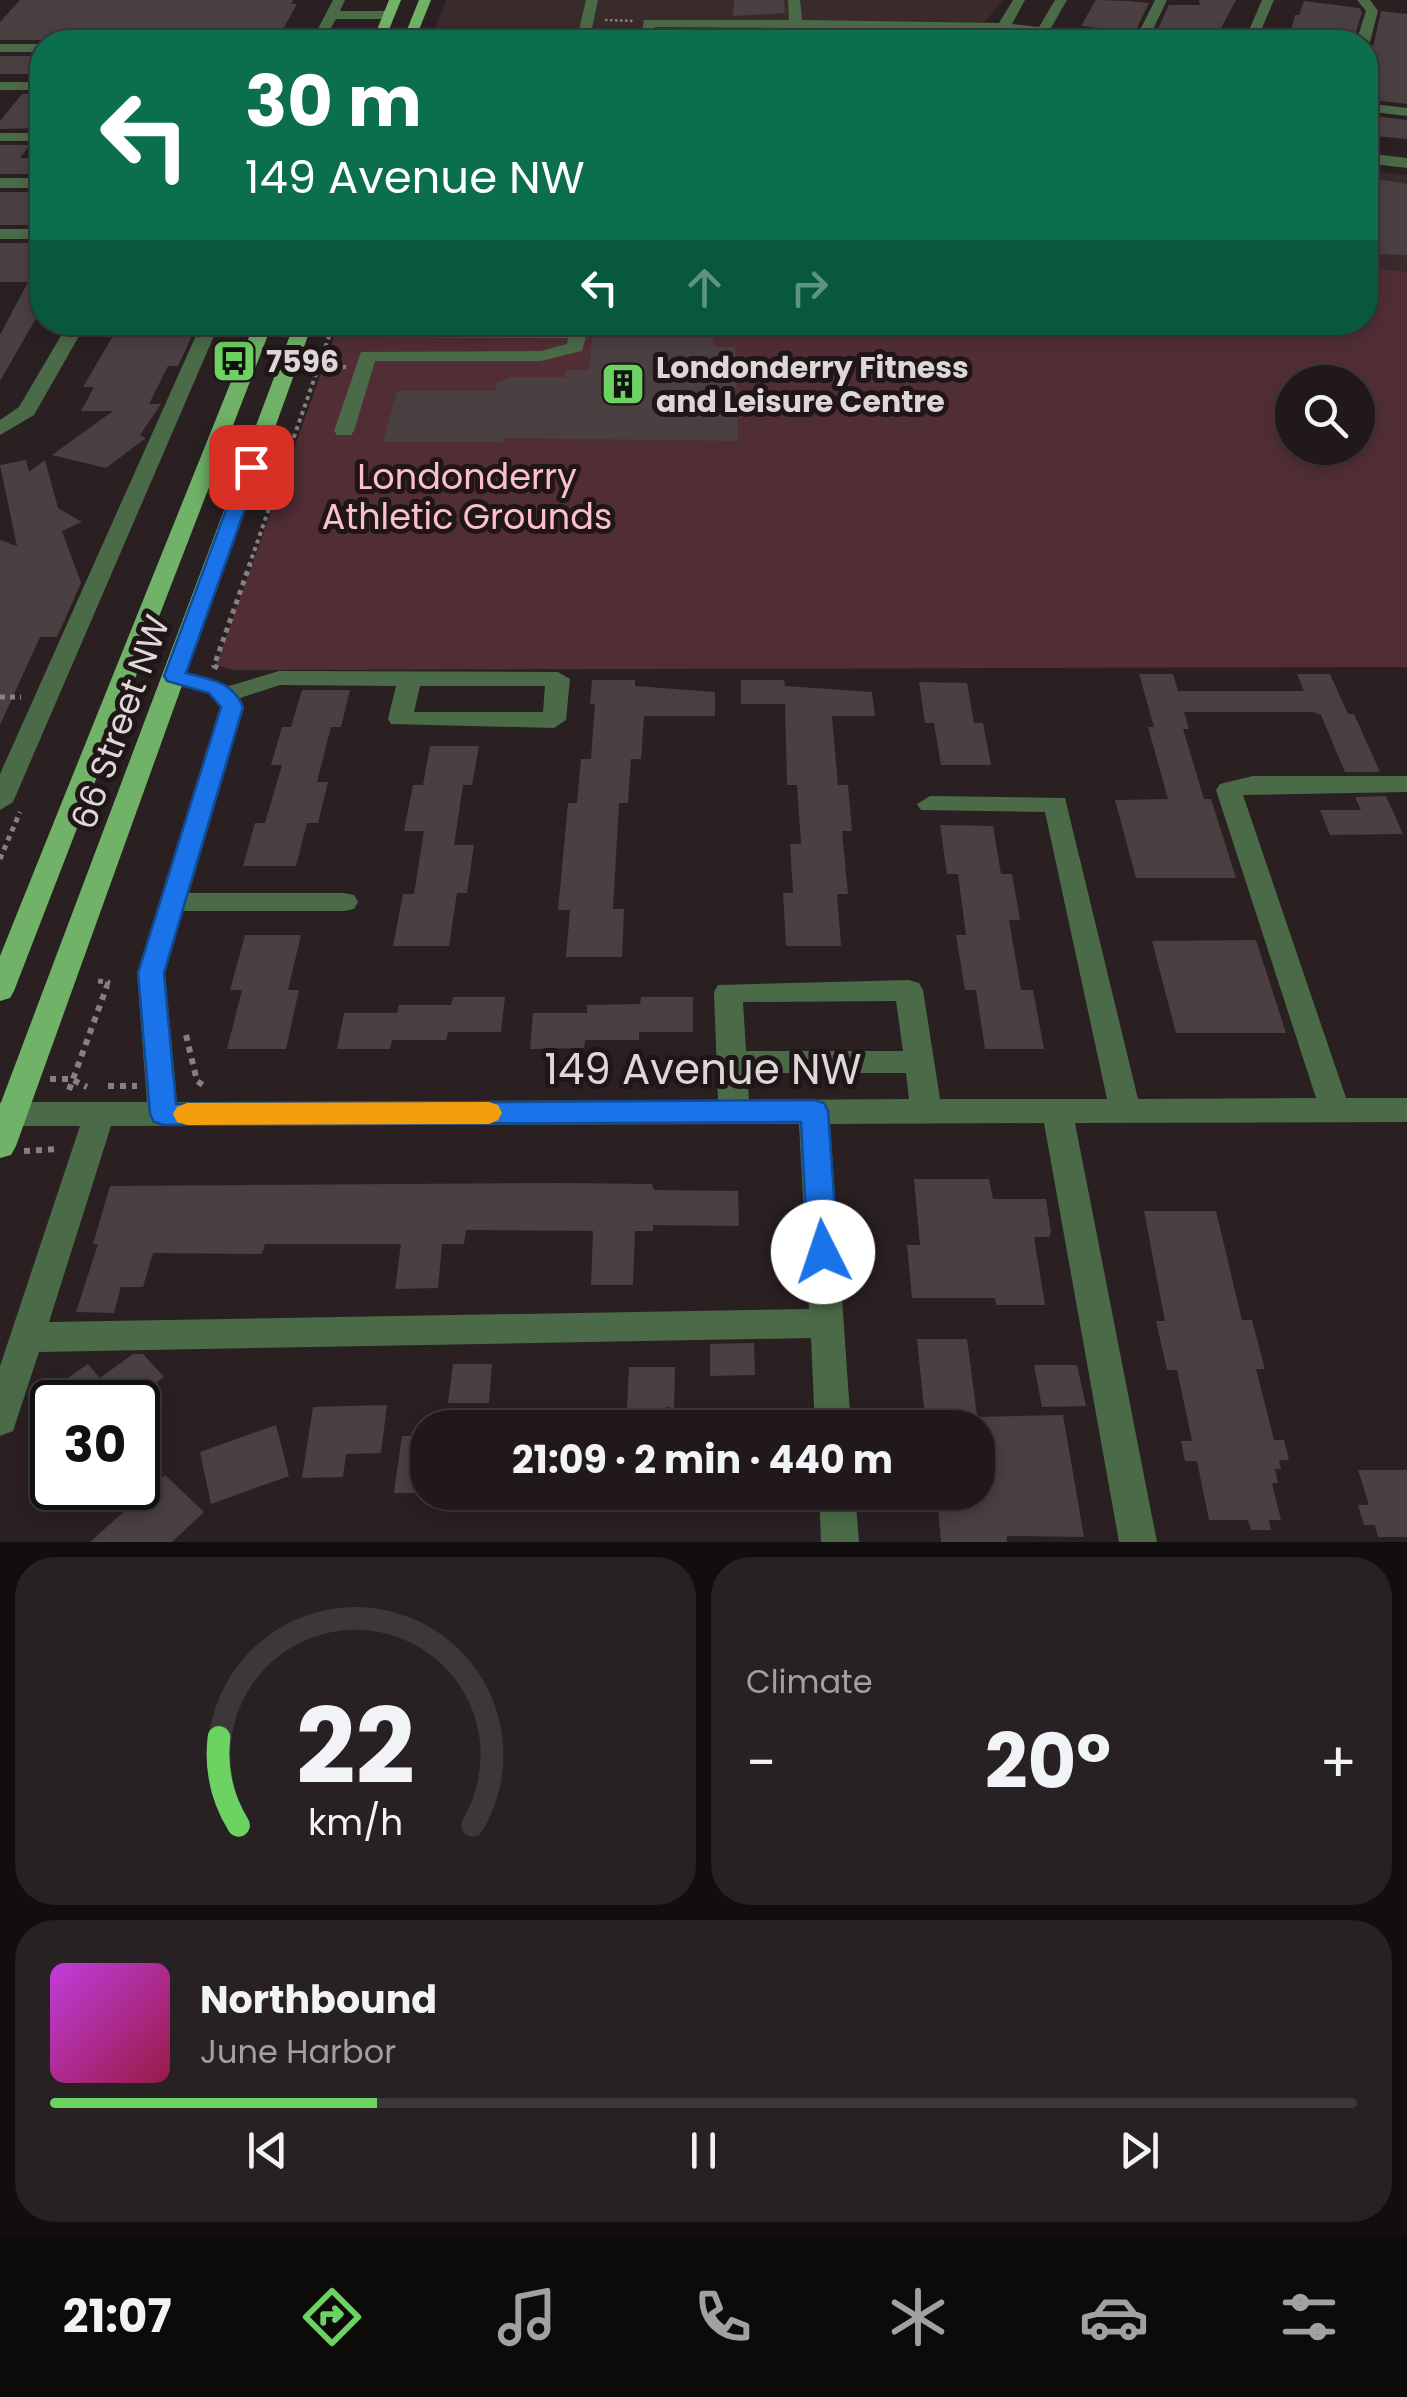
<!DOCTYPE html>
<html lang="en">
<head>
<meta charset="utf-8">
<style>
  :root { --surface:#20181a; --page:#282123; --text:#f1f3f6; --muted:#a2a0a2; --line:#3d3739; --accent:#6cd362 }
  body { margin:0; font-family:Poppins,sans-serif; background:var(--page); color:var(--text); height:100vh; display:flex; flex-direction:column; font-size:38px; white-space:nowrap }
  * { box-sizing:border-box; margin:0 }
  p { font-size:32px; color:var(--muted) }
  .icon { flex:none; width:55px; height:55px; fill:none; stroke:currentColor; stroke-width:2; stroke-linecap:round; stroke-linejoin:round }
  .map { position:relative; height:1542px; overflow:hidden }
  .drawer { display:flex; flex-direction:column; gap:15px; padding:15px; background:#120d0e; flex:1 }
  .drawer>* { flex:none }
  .top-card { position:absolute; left:30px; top:30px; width:1348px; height:305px; border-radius:40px; box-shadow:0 5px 15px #0003,0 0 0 2px var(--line); background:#0b6e4f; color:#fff; overflow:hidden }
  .tools { position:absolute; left:1275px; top:365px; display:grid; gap:20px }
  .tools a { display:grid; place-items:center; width:100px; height:100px; border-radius:50%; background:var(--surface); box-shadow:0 5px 15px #0003,0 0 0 2px var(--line); font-size:50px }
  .speed { position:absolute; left:30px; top:1380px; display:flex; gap:20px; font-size:50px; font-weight:700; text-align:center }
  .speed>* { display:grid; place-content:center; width:130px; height:130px; border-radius:50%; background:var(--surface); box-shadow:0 5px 15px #0003,0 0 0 2px var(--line); line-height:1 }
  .speed .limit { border:5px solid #111; border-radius:15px; background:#fff; color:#111 }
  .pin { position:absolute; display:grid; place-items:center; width:85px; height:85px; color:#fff; margin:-42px; border-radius:20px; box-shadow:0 5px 15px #0006 }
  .me { position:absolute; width:110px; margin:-55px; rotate:356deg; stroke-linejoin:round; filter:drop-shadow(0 0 8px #0008) }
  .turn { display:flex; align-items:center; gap:35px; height:210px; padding:0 50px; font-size:45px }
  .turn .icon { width:130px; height:130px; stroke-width:2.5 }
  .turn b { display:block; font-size:70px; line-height:85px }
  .lanes { display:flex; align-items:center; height:95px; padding:0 50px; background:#0003; justify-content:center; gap:50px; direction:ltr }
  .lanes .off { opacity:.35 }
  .big { font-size:75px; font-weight:700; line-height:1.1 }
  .drawer .card { flex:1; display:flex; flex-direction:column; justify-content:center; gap:15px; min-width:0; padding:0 35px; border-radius:40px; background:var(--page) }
  .drawer .dial { align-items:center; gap:0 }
  .dial svg { height:260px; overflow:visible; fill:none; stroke:var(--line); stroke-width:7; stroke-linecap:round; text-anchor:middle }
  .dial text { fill:var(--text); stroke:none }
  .song { display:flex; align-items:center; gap:30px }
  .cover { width:120px; height:120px; border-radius:15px; background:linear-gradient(135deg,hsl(290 70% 55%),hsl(340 70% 35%)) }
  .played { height:10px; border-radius:5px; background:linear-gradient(90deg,var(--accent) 25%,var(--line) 25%) }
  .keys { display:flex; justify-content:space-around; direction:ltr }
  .heat { display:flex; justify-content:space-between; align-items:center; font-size:55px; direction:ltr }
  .drawer .tiles { flex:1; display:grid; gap:15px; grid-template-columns:1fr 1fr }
  .card:last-child { grid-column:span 2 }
  .trip { position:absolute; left:410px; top:1410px; width:585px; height:100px; border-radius:40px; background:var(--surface); box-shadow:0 5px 15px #0003,0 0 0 2px var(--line); font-weight:700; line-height:100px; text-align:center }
  .tab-bar { display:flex; height:160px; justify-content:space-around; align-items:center; background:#0d0a0a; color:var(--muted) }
  .tab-bar .icon { width:70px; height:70px }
  .tab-bar .current { color:var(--accent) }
  .tab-bar b { font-size:45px; color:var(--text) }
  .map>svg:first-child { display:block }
  .built { fill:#392a2c }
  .green { fill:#512e36; fill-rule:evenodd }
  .building { fill:#4a3f41 }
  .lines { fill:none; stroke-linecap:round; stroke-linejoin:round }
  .path-far3 { stroke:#887f81; stroke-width:2.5; stroke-dasharray:2.5 2.5; stroke-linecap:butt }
  .path-far2 { stroke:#887f81; stroke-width:4; stroke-dasharray:4 4; stroke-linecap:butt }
  .path-far1 { stroke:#887f81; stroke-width:5; stroke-dasharray:5 5; stroke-linecap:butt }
  .path { stroke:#887f81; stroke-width:6; stroke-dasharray:6 6; stroke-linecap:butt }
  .minor { fill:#4b6a47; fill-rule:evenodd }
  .major { fill:#70b268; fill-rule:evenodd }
  .route { fill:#1a73e8; stroke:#114b97; stroke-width:2.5 }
  .slow { fill:#f59e0b }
  .labels { text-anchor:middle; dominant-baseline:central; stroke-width:10; stroke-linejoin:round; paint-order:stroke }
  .far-poi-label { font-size:30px; font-weight:bold; fill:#ded7d8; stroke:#201618; text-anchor:start }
  .park-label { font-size:35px; fill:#fcc0cb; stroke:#201618 }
  .street-label { font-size:35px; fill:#ded7d8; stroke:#201618 }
  .near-street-label { font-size:42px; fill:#ded7d8; stroke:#201618 }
</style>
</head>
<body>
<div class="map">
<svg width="1407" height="1542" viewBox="0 0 1407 1542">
  <rect width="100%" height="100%" fill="#2a2022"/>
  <path class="built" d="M446,0H1003L968,42H430Z
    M1365,170L1407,175V272L1365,267Z"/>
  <path class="green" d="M1365,267L1407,272V667L233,670L216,665L339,323L1365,322ZM1292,382H1358V448H1292Z"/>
  <path class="building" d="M20,0H293L291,4H297L277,40H0V22Z
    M734,0H784L785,13L733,16Z
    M1096,0L1129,1L1149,3L1135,32L1081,26Z
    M1199,0H1236L1214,41L1155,35L1169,5H1200Z
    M1304,1L1359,8L1362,12L1353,42H1288L1295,15H1299Z
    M1381,11L1407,14V104L1365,99V56L1374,43Z
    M0,56H42V78H34L37,74H0Z
    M22,94H42V128L0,129V121Z
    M1365,115L1407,120V139L1365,135Z
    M0,145H30L20,158H42V174H0Z
    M1365,177L1407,184V255L1365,254Z
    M0,192H42V225H0Z
    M0,243H42V308L0,381V335L28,282H0Z
    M121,322H187L181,336H192L178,366H168L149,404H161L140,435L146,438L106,468L52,455L113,411H81L94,387H83Z
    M600,326H641L640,336H714V347H735L738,441L504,438L503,442H383L397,391H495L496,383L511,377H565L566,370H589L593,331H600Z
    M26,460L29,472L45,460L58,508L82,522L62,531L81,583L57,637H40L0,725V540L17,546L0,465Z
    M1139,674H1173L1178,691H1304L1297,674H1330L1348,714H1354L1380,772H1345L1321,715L1313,712H1184L1189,729H1183L1204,799H1211L1236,878H1136L1115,800L1168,799L1148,727H1154Z
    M592,680H635V686L715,692V716H644L641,759H631L628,803H619L613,909H624L622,957H566L570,910H558L568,803H577L581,759H591L595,704H590Z
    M741,680H784L785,686L872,692L875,716H832L838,785H848L852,831H842L848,894H837L841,946H786L783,893H793L790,844H801L797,785H787L785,704H741Z
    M919,682L967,683L974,723H983L991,765H941L934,723H925Z
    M302,690H350L341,727H331L317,782H328L318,823H307L296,866H243L255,823H265L282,765H271L282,727H291Z
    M430,746H479L472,785H463L454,845H474L467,893H457L449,946H393L403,894H414L424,831H404L413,785H423Z
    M1386,796L1403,834L1330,835L1320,810H1361L1355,797Z
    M940,825L993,826L1001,874H1012L1020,920H1009L1021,990H1033L1044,1049H985L976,990H965L956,935H966L958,874H947Z
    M245,935H301L288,990H299L286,1049H227L242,990H230Z
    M1256,940L1286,1033H1176L1152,941Z
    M453,997H505L501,1032H448L446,1040H392L390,1049H337L344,1013H397L399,1005H451Z
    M641,997H693V1032H639V1040H585L584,1048L530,1049L533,1013H587V1005L640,1004Z
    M914,1179H989L993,1199H1046L1051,1232L1049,1237H1034L1045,1305H996L995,1298H912L907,1245H920Z
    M561,1183L652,1184L654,1190L738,1191L739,1226L653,1225V1231H635L633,1285H591L593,1231L466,1230L464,1244H442L438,1288L395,1289L401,1244H265L262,1254L153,1253L143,1287H121L114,1313L76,1312L98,1244H93L110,1186Z
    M1144,1211H1216L1242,1320H1252L1265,1369H1256L1274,1440H1284L1289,1460H1279L1281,1469H1275L1278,1483H1272L1281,1520H1269L1271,1530H1251L1248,1520H1209L1197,1461H1185L1181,1441H1192L1177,1370H1167L1156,1321H1165Z
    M917,1339H967L978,1423V1417L1063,1415L1084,1537L1007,1536V1542H941L937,1494L978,1495V1428H926Z
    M754,1343L755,1375L710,1376V1344Z
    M133,1354H143L164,1377L129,1402L116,1390L99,1402H62L52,1389L88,1364L100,1378Z
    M453,1364H492L489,1403H448Z
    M1034,1365H1077L1086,1406L1042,1407Z
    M629,1367H675L674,1408L666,1407V1418L637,1417V1408H627Z
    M387,1405L381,1453L346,1454L343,1477L302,1478L313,1407Z
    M276,1425L289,1476L211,1504L200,1452Z
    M402,1436H428V1493H394Z
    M1358,1470H1407V1537H1378L1375,1525H1364L1358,1505H1369Z
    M165,1475L204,1512L172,1542H90Z"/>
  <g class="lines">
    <path class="path-far3" d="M605,20L634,21"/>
    <path class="path-far2" d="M319,367H346
      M249,566L332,328H321"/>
    <path class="path-far1" d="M218,668L214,666L250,564
      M0,697H21
      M0,859L20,812
      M98,981L108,982L106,988"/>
    <path class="path" d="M186,1035L197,1081L207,1088
      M50,1079H71L87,1087
      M108,1086H137
      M69,1090L107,986
      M24,1151L58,1149"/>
    <path class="minor" d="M333,0H345L340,11H388L394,15L388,19H336L323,42H311Z
      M586,0H598L589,42H576Z
      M788,0H800L802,20L999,23L1013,0H1025L1012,24L1039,27L1055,0H1067L1051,28L1136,38L1155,0H1167L1147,42L1047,36L1043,42H1031L1035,34L1007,31L997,42L990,38L995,30L985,29L802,28L803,42H791L789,28L655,27L653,42H640L644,20H789Z
      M1262,0H1274L1256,42H1244Z
      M1357,0H1370L1378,11L1370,42L1365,45L1356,42L1366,11Z
      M0,44H42V52H0Z
      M0,82H42V90H0Z
      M1365,103L1407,108V116L1365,111Z
      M0,133H42V141H0Z
      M1365,153L1407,158V168L1365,163Z
      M0,178H42V188H0Z
      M0,229H42V239H0Z
      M69,322H87L34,415L0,435V420L19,407Z
      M202,322H220L13,802L0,810V774Z
      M374,328H578L587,333L582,351L541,361H375L354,431L351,435H337L334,431L361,352L541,351L567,344L568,338L368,337V329Z
      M174,670L229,686L279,671L558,672L570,679L566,720L554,728L391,724L388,719L396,686L280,685L240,698L244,707L189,893H344L354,895L358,902L354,909L344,911H183L165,973L177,1102L718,1100L714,992L718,985L909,980L919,983L923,990L940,1099H1107L1045,812L921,810L917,804L930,796L1065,798L1138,1099L1316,1098L1216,790L1220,784L1253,776H1407V792L1243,795L1346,1098H1407V1122L1075,1123L1157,1542H1119L1044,1123L830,1124L851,1428H815L811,1338L39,1352L13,1431L0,1436V1366L80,1126H0V1102H147L137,973L220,707L208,693L166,682L162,677L166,672ZM420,686H545L543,712H414ZM896,1001L903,1051H746L743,1002ZM747,1073H906L909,1099L749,1100ZM799,1124L809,1309L49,1322L111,1126Z
      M819,1492H855L859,1542H821Z"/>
    <path class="major" d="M389,0H401L384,42H372Z
      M419,0H431L414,42H402Z
      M255,322H273L14,991L10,998L0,1001V956Z
      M295,322H313L16,1146L11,1155L0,1158V1105Z"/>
  </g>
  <path class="route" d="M251,462L260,467L186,673C212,680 232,681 243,707L164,973L176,1104L814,1100L824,1103L828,1111L838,1252L834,1261L823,1265L812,1261L808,1252L801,1122L164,1125L154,1122L150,1114L138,973L221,707L209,693L167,681L164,676L242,467Z"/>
  <path class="slow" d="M489,1102L498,1105L502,1113L498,1120L489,1124L187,1125L177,1122L173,1114L177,1107L187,1103Z"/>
  <defs>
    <symbol id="bus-square" viewBox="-11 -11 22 22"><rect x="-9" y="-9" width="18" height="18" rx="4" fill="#6cd362" stroke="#201618"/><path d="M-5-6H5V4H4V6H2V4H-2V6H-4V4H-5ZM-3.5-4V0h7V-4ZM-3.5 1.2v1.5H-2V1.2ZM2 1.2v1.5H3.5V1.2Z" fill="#111"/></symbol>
    <symbol id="building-square" viewBox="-11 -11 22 22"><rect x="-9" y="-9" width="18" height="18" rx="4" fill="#6cd362" stroke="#201618"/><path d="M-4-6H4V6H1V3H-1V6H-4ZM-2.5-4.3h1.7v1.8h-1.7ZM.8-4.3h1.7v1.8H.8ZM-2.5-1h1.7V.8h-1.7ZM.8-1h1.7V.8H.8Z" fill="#111"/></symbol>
  </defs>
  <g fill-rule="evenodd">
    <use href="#bus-square" x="209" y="336" width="50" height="50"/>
    <use href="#building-square" x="598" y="359" width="50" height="50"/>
  </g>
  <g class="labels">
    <g class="far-poi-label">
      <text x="266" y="361">7596</text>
      <text x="656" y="367">Londonderry Fitness<tspan x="656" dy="34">and Leisure Centre</tspan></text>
    </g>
    <g class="park-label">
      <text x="467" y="476">Londonderry<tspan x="467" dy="40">Athletic Grounds</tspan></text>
    </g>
    <g class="street-label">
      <text transform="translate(120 722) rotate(-70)">66 Street NW</text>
    </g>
    <g class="near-street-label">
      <text x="703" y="1069">149 Avenue NW</text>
    </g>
  </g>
</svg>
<div class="tools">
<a><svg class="icon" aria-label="search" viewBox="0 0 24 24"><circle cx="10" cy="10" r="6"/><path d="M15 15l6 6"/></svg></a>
</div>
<div class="speed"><div class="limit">30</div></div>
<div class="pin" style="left:251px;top:467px;background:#d93025"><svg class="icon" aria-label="arrive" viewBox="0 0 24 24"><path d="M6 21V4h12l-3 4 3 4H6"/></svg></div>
<svg class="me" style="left:823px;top:1252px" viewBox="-20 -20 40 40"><circle r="19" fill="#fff"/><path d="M0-13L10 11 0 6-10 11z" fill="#1a73e8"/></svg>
<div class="trip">21:09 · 2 min · 440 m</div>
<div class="top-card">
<div class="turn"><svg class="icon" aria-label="left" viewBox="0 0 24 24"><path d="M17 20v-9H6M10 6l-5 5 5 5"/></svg><div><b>30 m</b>149 Avenue NW</div></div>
<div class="lanes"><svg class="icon" aria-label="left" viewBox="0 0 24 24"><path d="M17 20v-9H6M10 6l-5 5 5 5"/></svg><svg class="icon off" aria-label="ahead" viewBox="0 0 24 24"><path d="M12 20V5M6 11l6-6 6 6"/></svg><svg class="icon off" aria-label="right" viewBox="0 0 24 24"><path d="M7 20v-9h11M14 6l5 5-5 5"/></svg></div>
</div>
</div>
<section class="drawer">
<div class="tiles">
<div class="card dial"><svg viewBox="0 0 100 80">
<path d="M14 69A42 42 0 1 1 86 69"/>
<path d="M14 69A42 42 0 0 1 8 42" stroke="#6cd362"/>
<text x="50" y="56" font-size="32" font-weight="700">22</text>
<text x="50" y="72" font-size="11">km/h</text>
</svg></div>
<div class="card"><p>Climate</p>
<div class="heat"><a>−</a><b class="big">20°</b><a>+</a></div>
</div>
<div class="card">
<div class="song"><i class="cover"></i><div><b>Northbound</b><p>June Harbor</p></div></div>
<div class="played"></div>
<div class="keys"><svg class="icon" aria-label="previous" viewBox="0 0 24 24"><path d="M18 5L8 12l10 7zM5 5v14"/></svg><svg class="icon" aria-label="pause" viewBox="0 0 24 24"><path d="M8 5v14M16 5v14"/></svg><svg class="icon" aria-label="next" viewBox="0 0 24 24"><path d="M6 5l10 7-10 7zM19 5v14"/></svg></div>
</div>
</div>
</section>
<nav class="tab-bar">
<b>21:07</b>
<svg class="icon current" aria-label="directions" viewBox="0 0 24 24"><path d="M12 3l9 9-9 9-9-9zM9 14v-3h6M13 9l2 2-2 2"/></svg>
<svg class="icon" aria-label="music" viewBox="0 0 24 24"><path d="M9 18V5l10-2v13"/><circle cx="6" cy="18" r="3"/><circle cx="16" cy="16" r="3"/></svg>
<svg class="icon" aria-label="phone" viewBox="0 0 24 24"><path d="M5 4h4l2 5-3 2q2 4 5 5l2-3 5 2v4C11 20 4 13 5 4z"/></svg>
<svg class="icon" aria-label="climate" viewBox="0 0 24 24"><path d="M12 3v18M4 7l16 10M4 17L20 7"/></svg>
<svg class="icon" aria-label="car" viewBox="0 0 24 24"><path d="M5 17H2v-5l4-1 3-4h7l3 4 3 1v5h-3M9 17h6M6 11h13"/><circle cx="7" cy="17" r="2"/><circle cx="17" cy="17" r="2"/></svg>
<svg class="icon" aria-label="filters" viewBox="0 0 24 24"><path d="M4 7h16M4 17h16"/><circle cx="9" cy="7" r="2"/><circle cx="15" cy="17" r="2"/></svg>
</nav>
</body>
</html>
